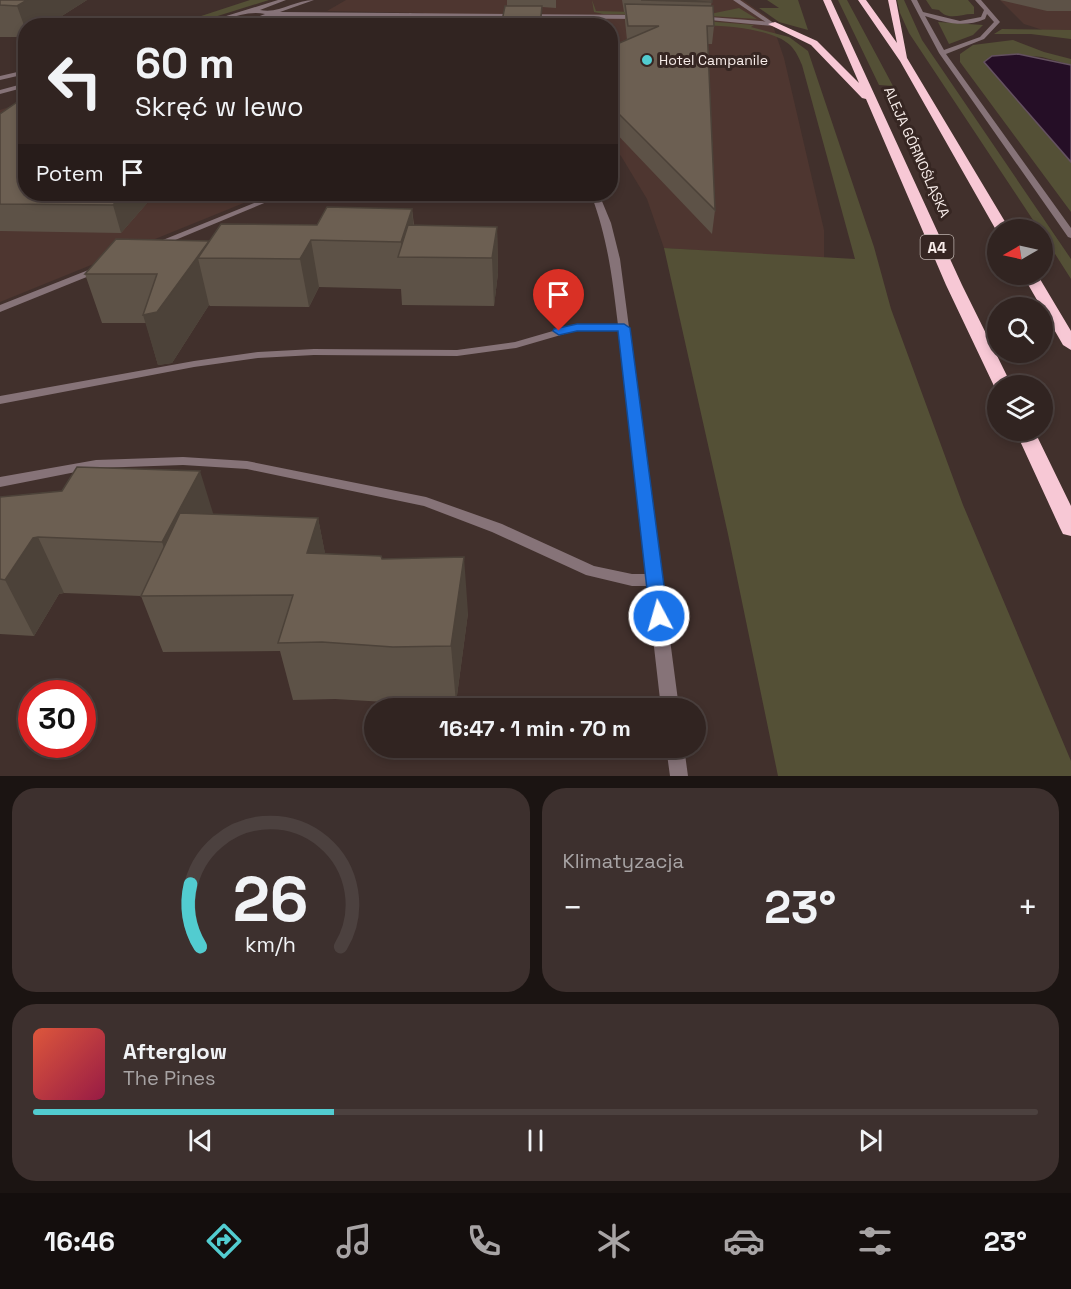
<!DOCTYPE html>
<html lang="pl">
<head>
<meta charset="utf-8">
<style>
  :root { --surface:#312421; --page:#3d302e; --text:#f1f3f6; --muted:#a8a4a5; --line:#4c413f; --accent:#52ccd0 }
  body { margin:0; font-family:"Space Grotesk",sans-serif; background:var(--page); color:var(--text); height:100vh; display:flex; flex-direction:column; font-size:22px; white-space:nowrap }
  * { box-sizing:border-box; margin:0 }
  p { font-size:20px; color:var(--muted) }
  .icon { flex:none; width:33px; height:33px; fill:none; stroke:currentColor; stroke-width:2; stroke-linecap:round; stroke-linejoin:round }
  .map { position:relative; height:776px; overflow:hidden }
  .details { display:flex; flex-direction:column; gap:12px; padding:12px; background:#1b1412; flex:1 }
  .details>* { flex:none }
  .top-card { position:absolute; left:18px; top:18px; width:600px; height:183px; border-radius:24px; box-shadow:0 3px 9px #0003,0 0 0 2px var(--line); background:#312421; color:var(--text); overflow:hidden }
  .needle { width:39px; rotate:261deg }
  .fabs { position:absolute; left:987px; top:219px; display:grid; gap:12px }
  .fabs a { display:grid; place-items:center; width:66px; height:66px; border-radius:50%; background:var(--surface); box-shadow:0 3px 9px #0003,0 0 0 2px var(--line); font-size:30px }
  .speed { position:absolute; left:18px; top:680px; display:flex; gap:12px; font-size:30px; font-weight:700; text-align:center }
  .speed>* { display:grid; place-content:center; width:78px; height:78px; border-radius:50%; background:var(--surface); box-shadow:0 3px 9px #0003,0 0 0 2px var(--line); line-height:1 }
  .speed .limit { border:9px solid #d22; background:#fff; color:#111 }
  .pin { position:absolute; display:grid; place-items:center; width:51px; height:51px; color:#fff; margin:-62px -26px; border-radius:50% 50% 50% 0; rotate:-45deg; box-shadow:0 0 6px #0007 }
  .pin .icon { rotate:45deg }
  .me { position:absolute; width:66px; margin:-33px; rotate:354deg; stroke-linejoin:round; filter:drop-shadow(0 0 4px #0008) }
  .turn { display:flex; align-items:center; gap:21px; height:126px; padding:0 18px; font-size:27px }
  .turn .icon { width:78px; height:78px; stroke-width:2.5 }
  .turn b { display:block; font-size:42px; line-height:51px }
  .then { display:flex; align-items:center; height:57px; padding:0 18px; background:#0003; gap:12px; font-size:22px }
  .big { font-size:45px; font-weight:600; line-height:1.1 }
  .details .tile { flex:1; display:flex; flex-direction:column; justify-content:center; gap:9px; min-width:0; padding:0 21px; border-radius:24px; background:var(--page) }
  .details .dial { align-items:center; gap:0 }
  .dial svg { height:156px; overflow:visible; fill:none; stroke:var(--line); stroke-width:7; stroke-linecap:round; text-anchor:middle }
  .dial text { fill:var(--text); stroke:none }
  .song { display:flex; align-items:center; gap:18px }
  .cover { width:72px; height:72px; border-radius:9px; background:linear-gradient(135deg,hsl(10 70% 55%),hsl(340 70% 35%)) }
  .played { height:6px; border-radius:3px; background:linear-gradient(90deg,var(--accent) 30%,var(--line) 30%) }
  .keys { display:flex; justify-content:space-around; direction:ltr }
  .heat { display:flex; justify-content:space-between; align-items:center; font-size:33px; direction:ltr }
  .details .tiles { flex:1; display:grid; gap:12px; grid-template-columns:1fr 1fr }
  .tile:last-child { grid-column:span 2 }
  .trip { position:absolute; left:364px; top:698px; width:342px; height:60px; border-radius:30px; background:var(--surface); box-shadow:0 3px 9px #0003,0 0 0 2px var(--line); font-weight:600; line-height:60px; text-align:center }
  .menu { display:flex; height:96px; justify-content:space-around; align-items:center; background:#140e0d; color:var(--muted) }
  .menu .icon { width:42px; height:42px }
  .menu .active { color:var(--accent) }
  .menu b { font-size:27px; color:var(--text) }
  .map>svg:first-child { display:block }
  .built { fill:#4e3630 }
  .green { fill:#545036 }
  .water { fill:#250e26; stroke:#645160; stroke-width:1.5 }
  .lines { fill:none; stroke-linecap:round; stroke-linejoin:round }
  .minor { fill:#867378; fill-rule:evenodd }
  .tertiary { fill:#867378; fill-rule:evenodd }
  .motorway { fill:#f7c8d5; fill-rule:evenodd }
  .wall { fill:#5d5247 }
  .shaded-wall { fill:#4c4239 }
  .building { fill:#6c5f52; stroke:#4c4239; stroke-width:1.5 }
  .route { fill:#1a73e8; stroke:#114b97; stroke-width:1.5 }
  .poi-dot { fill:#52ccd0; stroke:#362622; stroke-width:2 }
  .labels { text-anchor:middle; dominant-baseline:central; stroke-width:6; stroke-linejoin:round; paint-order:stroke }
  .far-poi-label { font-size:14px; fill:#f7ece9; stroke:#362622; text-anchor:start }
  .far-street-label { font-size:14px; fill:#f7ece9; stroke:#362622 }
  .shield { fill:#362622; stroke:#bdb1ad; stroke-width:1.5 }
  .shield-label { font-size:15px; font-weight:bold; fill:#f7ece9 }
</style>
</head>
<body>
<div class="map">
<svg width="1071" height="776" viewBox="0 0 1071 776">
  <rect width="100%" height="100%" fill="#41302c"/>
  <path class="built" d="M346,0H743L771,20L784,58L824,230V258L664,248L647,199L621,156L611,146L610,26H441L423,13L327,11Z
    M1000,0H1071V39L1024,24Z
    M15,105L26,194H266L0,302V110Z"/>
  <path class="green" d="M250,0H269L208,19H192Z
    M592,0L596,11L710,14L739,8L757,19L710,16L603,14L594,12Z
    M767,0H798L808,30L779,22L759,8H779Z
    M838,0H847L893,86L879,85Z
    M897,0H904L922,40L1071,259V279L1043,235L1042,230L1039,229L909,33L900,13Z
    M926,0H968L974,7V14C962,13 949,22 939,10L932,9Z
    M692,20L754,25L751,27L789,37L808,51L874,247L891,309L963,505L1071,761V776H778L728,534L664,248L855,259L802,65C799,58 796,51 790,45C765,22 686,25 652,24Z
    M938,22L983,25L973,35L949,44Z
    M1002,29L1071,30V39L1031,34H994Z
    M1013,40L1044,52L1071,59V65L1042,57L1007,54L1030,115L1071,162V212L960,62V54L973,45Z"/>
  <path class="water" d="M1018,54L1071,65V162L984,62L992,56Z"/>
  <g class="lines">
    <path class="minor" d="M733,0H740L775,24L770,25Z
      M410,13L412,14L419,26H413L407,15Z
      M276,194H286L156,248H150L148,246Z
      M591,194H599L611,223L620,259L679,708H661L647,586H632L586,575L492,532L424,506L247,469L183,465L96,468L0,487V477L96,460L183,457L247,461L426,497L502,524L594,566L632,574H646L618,331L578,330L516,348L457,356L314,355L258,358L194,367L0,404V396L194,361L258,352L314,349L457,350L515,342L577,324L618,325C612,276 608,240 591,194Z
      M101,265L106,268L104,270L0,312V305Z
      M666,747H684L688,776H670Z"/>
    <path class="tertiary" d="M278,0H286L260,10C280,14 294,0 314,0L280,12L640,15L643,17L640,19L271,16L243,26H234L265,14C241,9 218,26 194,26Z
      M911,0H917L923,12L960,21L981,17L984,10L975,0H981L1000,22L984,39L946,54L1071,228V238L1068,237L939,53ZM987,14L994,22L980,37L944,50L925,16C945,23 965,28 985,19Z
      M697,16L772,22L775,24L772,26L699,19Z
      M26,70V74L0,80V76Z
      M26,83V87L0,94V90Z"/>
    <path class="motorway" d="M823,0H831L962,285L1012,386H998V390L994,386L946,285L866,99L862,98L811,45L768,24L775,22L817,41L859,83Z
      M858,0H866L897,43L888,0H896L907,58L1010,230H998V232L996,230L900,61Z
      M1022,274H1037L1071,331V350L1063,345Z
      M1015,430H1034L1071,506V536L1063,534L1060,528Z"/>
  </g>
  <path class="wall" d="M0,0H87L46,26H26V37H0Z
    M507,0H556V8L542,7L541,26H501L507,6Z
    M622,0H712L711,6L714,26L712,44H708L715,210L712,234L610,127V47L627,40L625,21V12H624Z
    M1000,0H1071V11H1047Z
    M0,114L155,194L121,233L0,231Z
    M412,209L414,225L497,227L498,273L494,306L402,305L401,289L319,287L309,307L210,306L209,305L172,363L158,365L146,323H102L85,274L209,241L317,225Z
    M62,491L213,514L318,518L325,554L382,559L468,613L456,703H402L335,699L293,700L280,651L163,652L141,596L64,593L59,594L34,636L0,634V497Z"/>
  <path class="shaded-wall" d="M27,0H87L46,26H26V31L17,6Z
    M123,194H155L121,233L113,205Z
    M412,209L416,255L403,257L401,242Z
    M497,227L498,273L494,306L492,258Z
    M311,240L319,287L309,307L300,259Z
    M209,241L198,258L209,305L172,363L158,365L143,315Z
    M200,471L217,526L181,596L162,542Z
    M318,518L329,573L307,553Z
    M38,537L64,593L59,594L34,636L5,580L33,538Z
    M464,557L468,613L456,703L451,646Z"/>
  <path class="building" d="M0,0H27L17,6L0,5Z
    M641,0H712V2Z
    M625,4L713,6L714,26H707L715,210L610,105V57L614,55H610V47L659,26H628Z
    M505,6H542L540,26H501Z
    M26,96V194H123L113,205L0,204V114Z
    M327,207L412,209L401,242L311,240L300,259L198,258L221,224L317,225Z
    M408,225L497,227L492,258L398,257Z
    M116,239L209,241L157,312L143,315L157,274H85Z
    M77,467L200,471L162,542L38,537L33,538L5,580L0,579V497L62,491Z
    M180,513L318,518L307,553L381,556L382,559L464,557L451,646L393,647L322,642L278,643L293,595L141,596Z"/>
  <path class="route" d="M577,324H624L630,328L668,616L666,621L659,623L653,621L650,616L618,331H577L559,335L553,331L554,329Z"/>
  <circle class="poi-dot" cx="647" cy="60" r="6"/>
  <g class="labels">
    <g class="far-poi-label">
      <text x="659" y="60">Hotel Campanile</text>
    </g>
    <g class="far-street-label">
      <text transform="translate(917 152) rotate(66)">ALEJA GÓRNOŚLĄSKA</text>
    </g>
    <rect class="shield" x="920.5" y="235" width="33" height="24" rx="4.5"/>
    <g class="shield-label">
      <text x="937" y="247">A4</text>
    </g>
  </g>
</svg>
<div class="fabs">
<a><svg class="needle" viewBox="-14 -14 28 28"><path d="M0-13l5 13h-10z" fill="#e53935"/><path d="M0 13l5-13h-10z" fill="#a8a4a5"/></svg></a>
<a><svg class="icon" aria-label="search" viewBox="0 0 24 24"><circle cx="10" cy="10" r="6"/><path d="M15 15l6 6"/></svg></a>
<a><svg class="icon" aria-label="layers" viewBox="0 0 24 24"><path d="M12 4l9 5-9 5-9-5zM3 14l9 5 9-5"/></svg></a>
</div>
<div class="speed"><div class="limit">30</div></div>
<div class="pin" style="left:559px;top:331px;background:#d93025"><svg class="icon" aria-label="arrive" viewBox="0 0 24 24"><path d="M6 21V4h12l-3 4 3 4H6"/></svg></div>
<svg class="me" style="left:659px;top:616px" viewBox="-20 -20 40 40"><circle r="17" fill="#1a73e8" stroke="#fff" stroke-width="3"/><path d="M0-11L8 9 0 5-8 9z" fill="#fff"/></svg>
<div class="trip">16:47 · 1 min · 70 m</div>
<div class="top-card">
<div class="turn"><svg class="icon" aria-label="left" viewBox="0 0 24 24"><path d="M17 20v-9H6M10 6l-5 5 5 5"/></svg><div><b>60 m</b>Skręć w lewo</div></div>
<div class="then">Potem<svg class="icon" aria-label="arrive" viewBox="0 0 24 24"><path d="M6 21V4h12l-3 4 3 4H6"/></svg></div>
</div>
</div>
<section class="details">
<div class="tiles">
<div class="tile dial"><svg viewBox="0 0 100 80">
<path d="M14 69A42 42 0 1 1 86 69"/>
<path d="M14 69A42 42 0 0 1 9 37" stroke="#52ccd0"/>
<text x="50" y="56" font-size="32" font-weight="700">26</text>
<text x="50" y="72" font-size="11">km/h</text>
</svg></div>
<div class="tile"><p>Klimatyzacja</p>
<div class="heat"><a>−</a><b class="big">23°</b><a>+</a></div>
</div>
<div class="tile">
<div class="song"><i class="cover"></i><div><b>Afterglow</b><p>The Pines</p></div></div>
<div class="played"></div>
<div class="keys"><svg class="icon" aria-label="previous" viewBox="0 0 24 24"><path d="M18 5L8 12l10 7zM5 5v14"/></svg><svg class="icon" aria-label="pause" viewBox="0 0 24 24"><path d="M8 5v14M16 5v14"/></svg><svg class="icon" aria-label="next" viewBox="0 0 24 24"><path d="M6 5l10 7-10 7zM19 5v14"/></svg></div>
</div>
</div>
</section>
<nav class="menu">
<b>16:46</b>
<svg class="icon active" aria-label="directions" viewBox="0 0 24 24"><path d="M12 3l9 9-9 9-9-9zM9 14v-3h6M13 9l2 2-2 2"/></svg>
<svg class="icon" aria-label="music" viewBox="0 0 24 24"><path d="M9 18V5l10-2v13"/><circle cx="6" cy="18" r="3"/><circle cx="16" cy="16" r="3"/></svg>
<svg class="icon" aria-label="phone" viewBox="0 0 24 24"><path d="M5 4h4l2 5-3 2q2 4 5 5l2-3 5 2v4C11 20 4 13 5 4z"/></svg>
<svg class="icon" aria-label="climate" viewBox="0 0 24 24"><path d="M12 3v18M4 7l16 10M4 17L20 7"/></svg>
<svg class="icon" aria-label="car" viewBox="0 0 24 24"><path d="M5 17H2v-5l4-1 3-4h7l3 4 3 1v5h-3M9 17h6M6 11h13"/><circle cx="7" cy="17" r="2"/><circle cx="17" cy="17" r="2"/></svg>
<svg class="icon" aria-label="filters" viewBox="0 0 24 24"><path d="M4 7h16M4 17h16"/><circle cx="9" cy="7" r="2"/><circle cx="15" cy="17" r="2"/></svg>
<b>23°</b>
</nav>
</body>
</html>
